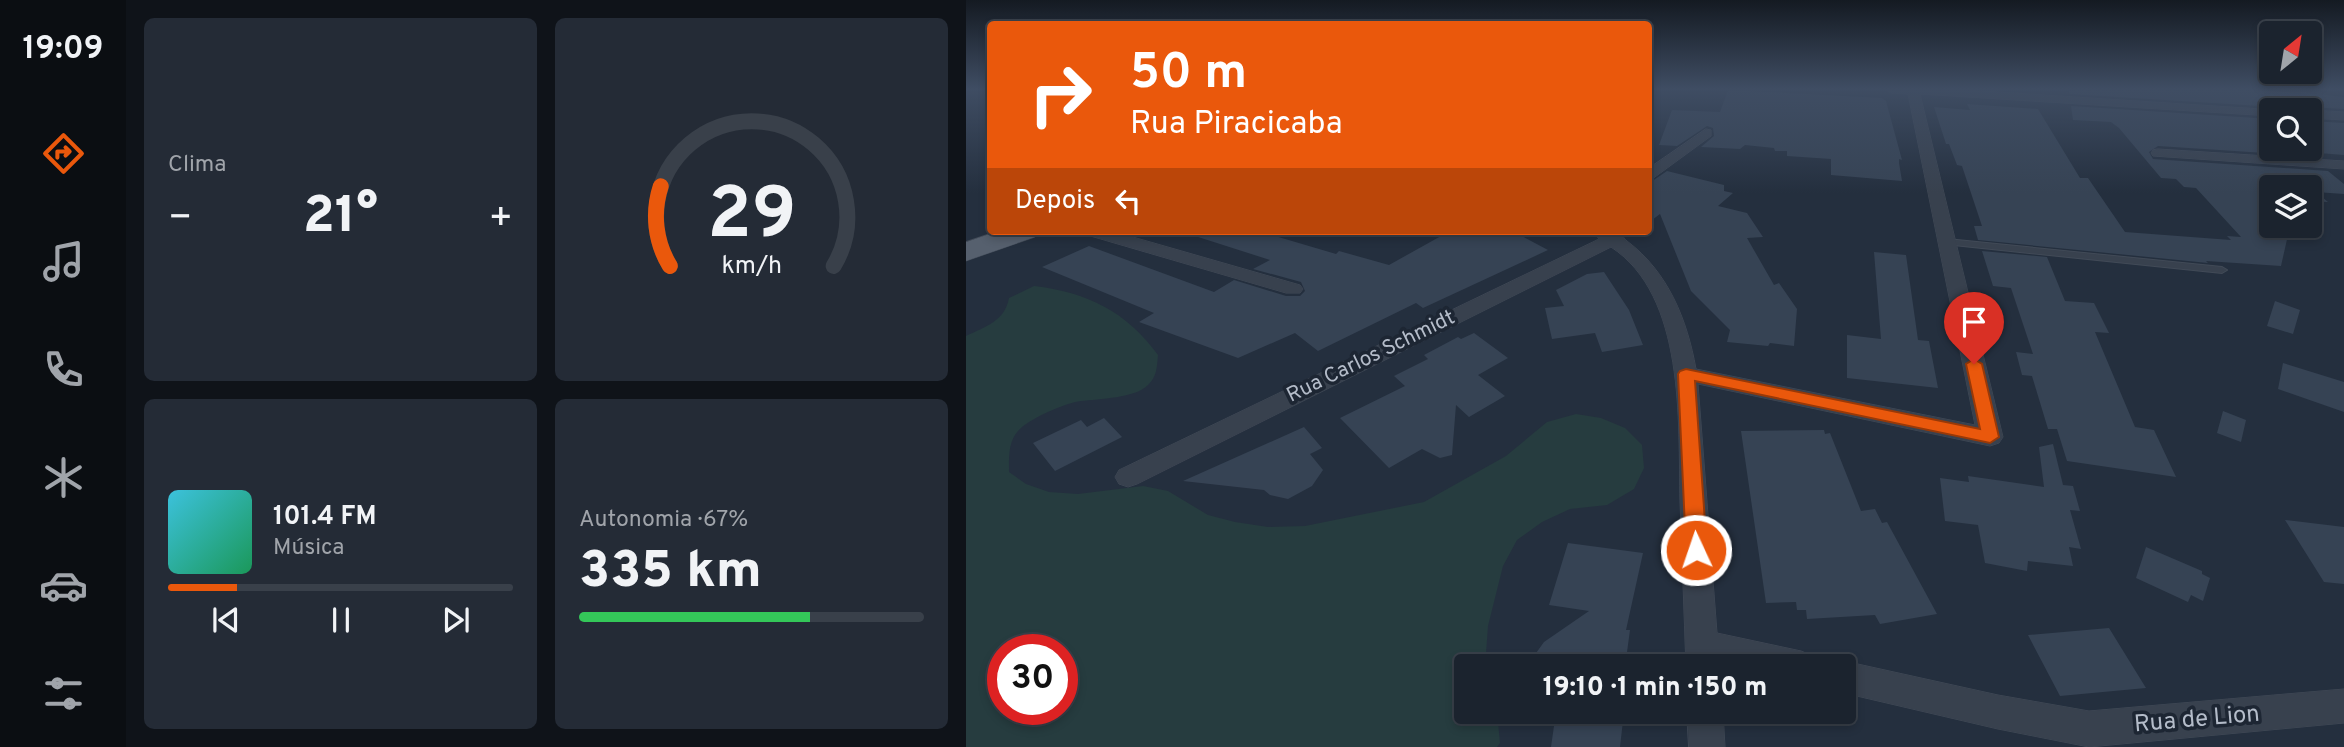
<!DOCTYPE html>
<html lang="pt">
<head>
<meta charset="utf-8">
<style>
  :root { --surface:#1b232e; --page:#242b36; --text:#f1f3f6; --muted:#a0a4aa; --line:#39404a; --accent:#ea580c }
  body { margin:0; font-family:Overpass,sans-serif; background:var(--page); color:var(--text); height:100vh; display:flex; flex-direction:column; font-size:26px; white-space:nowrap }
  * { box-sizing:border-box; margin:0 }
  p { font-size:23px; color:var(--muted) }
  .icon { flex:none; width:38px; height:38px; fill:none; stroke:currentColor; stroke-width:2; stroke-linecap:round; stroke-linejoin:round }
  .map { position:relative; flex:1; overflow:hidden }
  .drawer { display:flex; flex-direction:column; gap:18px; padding:18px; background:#0f1319; width:840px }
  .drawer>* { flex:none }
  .top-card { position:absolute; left:21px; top:21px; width:665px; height:214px; border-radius:7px; box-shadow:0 4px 10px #0003,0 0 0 2px var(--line); background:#ea580c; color:#fff; overflow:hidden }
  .needle { width:46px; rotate:30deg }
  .controls { position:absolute; left:1293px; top:21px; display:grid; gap:14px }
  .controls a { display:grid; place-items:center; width:63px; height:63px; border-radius:7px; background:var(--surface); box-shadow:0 4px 10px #0003,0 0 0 2px var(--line); font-size:35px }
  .speed { position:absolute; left:21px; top:634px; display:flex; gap:14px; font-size:35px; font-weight:700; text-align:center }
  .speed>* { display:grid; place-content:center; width:91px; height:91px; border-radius:50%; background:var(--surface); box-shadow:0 4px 10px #0003,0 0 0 2px var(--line); line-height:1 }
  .speed .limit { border:10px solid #d22; background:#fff; color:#111 }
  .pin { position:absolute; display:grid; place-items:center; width:60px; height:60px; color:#fff; margin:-72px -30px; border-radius:50% 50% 50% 0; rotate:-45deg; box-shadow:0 0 7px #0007 }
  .pin .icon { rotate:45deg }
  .me { position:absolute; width:77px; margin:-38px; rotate:357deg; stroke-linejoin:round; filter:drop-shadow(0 0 5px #0008) }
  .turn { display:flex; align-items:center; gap:24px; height:147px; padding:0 28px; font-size:32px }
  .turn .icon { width:91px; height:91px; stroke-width:2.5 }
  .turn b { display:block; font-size:49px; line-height:60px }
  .then { display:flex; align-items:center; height:66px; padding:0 28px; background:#0003; gap:14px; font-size:26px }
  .big { font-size:52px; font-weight:800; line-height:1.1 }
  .drawer .widget { flex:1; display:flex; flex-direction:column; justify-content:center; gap:10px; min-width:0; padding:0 24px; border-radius:10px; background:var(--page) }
  .drawer .dial { align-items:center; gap:0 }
  .dial svg { height:182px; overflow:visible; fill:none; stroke:var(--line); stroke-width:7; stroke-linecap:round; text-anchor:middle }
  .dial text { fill:var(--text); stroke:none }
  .song { display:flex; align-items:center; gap:21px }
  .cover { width:84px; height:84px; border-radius:10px; background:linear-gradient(135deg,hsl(190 70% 55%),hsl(150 70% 35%)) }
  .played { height:7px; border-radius:4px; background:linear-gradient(90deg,var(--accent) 20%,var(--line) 20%) }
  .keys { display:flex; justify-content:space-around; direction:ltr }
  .heat { display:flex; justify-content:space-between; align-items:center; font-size:38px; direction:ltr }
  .charge { height:10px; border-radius:5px; background:linear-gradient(90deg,#34c759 67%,var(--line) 0) }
  .drawer .tiles { flex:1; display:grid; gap:18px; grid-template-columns:repeat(2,1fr) }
  .trip { position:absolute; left:488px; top:654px; width:402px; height:70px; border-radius:7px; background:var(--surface); box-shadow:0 4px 10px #0003,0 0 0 2px var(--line); font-weight:800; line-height:70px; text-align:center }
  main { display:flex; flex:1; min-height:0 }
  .tab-bar { display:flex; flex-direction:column; width:126px; justify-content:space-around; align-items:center; background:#0b0e12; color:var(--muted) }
  .tab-bar .icon { width:49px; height:49px }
  .tab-bar .on { color:var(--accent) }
  .tab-bar b { font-size:32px; color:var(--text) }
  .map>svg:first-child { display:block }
  .green { fill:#263c3f; fill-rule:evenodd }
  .building { fill:#364354 }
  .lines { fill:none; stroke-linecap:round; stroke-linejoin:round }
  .lane-casing { stroke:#414a57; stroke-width:2 }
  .street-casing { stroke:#414a57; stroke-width:1 }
  .primary-casing { stroke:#414a57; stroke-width:1 }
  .lane { fill:#38414e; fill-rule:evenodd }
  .street { fill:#38414e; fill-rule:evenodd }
  .primary { fill:#56606e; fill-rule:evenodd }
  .route { fill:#ea580c; stroke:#983908; stroke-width:2 }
  .labels { text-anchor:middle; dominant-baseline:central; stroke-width:7; stroke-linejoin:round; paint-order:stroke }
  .street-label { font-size:21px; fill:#b4bcc9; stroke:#1d2633 }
  .near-street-label { font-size:24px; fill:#b4bcc9; stroke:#1d2633 }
</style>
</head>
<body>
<main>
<nav class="tab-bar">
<b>19:09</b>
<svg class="icon on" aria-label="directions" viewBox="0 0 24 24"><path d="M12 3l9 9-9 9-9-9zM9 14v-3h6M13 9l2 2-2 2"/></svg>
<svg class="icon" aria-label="music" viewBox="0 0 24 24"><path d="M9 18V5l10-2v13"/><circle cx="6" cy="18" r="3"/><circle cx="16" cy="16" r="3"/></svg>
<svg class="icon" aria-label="phone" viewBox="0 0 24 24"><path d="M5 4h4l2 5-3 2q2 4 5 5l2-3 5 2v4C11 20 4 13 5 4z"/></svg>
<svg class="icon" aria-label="climate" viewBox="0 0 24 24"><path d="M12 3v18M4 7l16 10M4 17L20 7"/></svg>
<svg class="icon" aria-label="car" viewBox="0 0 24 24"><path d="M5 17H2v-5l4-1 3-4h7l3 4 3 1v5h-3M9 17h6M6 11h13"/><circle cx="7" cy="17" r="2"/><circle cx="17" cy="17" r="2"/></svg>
<svg class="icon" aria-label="filters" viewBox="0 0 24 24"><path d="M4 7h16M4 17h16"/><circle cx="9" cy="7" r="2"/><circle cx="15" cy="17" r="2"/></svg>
</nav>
<section class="drawer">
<div class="tiles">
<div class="widget"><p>Clima</p>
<div class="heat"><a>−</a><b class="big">21°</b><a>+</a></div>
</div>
<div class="widget dial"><svg viewBox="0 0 100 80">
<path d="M14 69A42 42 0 1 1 86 69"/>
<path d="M14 69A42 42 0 0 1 10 34" stroke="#ea580c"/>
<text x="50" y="56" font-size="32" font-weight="700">29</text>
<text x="50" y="72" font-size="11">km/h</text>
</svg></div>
<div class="widget">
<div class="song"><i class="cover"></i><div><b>101.4 FM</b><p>Música</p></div></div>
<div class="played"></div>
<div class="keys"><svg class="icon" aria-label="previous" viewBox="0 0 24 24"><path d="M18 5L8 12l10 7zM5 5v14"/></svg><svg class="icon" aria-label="pause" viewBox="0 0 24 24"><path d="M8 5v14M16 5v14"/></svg><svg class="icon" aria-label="next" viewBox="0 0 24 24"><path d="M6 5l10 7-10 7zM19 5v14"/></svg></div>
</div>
<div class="widget"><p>Autonomia · 67%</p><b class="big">335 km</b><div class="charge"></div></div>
</div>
</section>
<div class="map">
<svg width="1378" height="747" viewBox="0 0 1378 747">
  <rect width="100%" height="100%" fill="#242f3e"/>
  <path class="green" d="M68,286C121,292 161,312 192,355C191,366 191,377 182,385C170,398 132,399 115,401C99,403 62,419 52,431C42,442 43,458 43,472L60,484L83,492L112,494L177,486L202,491L242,515L269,522L302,527L339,526L458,502L540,456L581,422L610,414L635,418L659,428L676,445L678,468L668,489L641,505L604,509L576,522L551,540L537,566L522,626L519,667H500V712H531L534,743L531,747H0V336C19,327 39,321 43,298ZM37,649H96V709H37Z"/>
  <path class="building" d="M1103,89H1286L1336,94L1335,92L1378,97V109L1343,107L1340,110H1314L1311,107L1103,94Z
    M762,90L916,98L920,101L936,160L933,159V163L936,181L865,175V159L821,156V151H809L808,148L779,145L774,149L735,147L748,136L747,128L741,126L711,146L693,145L706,110L754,112Z
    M1001,104L1072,109L1114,178H1122L1159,232L1265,240L1261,236L1275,237L1230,188L1218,187L1210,179L1195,178L1153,128L1145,122L1107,120L1105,106L1306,119V149H1344V121L1378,123V155L1340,152L1345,156L1192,146L1183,152L1187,159L1362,171L1378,184V194L1350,192L1362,202L1344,201V187H1306V226H1324L1315,266L1240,261L1242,263L1012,240L1008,226H1016L996,166L991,165L983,144H980L968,107L1004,110Z
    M701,171L758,185V191L767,193L752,206L781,213L797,237L781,238L808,285L813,283L831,309L828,346L804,343L802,346L761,342L764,330L725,291L694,214L682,223V184Z
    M230,231H292L370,254L373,251L423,265L484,231H536L554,235L582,250L457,308L450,303L352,351L329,333L272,358L173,322L188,313L76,267L123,246L248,292L268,280L320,296H334L339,291L335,282L287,269L304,260L229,236Z
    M1016,251L1081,257L1099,301L1128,303L1143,333L1129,332L1169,427L1188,430L1210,477L1101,461L1091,429H1082L1066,376L1056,375L1050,352L1067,354L1045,288L1027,286Z
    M908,252L940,255L952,340L963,341L972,388L881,378V335L915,339Z
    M638,272L663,310L677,345L636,352L629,333L586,339L579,308L598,306L590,290L621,274Z
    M1309,301L1334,310L1327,334L1301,326Z
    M508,333L542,358L512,375L539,396L503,417L490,405L486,455L474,458L456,449L423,468L374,418L439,386L428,376L462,359L458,355L492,337L495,339Z
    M1317,363L1378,382V412L1312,389Z
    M1257,411L1280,420L1275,442L1251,433Z
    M138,418L156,437L89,471L67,443L115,420L121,427Z
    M338,427L356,448L344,454L357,470L346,486L322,499L304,495L298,490L217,481Z
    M858,430L859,434L864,433L895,511L909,509L916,523L921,522L971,614L914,624L909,615L841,619L840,610H831L830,602L800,603L775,431Z
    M1087,444L1097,485L1107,486L1114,511L1104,510L1115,549L1103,547L1107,566L1062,561L1061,571L1019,563L1012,525L979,521L974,478L1003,482L1002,476L1078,487L1073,447Z
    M1319,520L1378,527V584L1358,582Z
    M602,543L677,553L660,630H664L659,667H560L578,642L623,611L583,605Z
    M1180,547L1236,571V574L1244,578L1237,601L1225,595L1222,602L1170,578Z
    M1143,628L1180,688L1094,696L1062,635Z
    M590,712H658L654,747H585Z"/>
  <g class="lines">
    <defs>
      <path id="lane" d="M981,239L1256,267L1261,270L1256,273L978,244V240Z"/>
      <path id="street" d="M919,89H984L1311,110H1306V116L954,94L1037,437L1033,443L1024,446L732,384L751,633L835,651L847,656L852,667H769L754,663V667H720C718,611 716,556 714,501C712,422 720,296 645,247L171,484L162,487L153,484L149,477L153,470L633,239L627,231C636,231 646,230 654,234C657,235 658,239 661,241C702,272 721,319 730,369L1009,425L942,94L925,93Z
        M1343,110H1344L1378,112V120L1344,118Z
        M740,129L745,130V136L682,182V169Z
        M1192,149L1378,161V169L1187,156L1185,153L1187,150Z
        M118,231H146L334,285L337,289L334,293H320L121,235Z
        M878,661L1032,695L1123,711L1378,689V723L1123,747L1032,729L878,693V667H865Z
        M721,712H757L759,747H723Z"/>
      <path id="primary" d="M32,231H73L69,237L0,261V242Z"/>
    </defs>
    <use href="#lane" class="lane-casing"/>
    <use href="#street" class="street-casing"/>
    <use href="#primary" class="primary-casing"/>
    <use href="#lane" class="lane"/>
    <use href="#street" class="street"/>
    <use href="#primary" class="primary"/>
  </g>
  <linearGradient id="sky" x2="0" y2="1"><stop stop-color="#141a22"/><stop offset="0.46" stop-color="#3f4d63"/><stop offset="1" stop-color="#3f4d63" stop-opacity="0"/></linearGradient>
  <rect width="1378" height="193" fill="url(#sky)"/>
  <path class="route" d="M1008,359L1016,364L1033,437L1024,443L729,381L741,550L738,555L730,558L723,555L720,550L712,374L714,371L720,369L1014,429L1000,364Z"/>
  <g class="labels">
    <g class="street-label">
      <text transform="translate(405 357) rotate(-26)">Rua Carlos Schmidt</text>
    </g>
    <g class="near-street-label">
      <text transform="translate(1231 720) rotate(-5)">Rua de Lion</text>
    </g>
  </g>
</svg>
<div class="controls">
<a><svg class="needle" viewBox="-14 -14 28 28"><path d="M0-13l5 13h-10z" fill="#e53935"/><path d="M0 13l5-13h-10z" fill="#a0a4aa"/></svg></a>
<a><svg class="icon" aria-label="search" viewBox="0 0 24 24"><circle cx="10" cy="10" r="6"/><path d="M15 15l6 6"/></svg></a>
<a><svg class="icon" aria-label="layers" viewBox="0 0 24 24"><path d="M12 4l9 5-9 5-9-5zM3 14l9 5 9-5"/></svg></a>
</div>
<div class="speed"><div class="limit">30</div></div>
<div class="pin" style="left:1008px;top:364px;background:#d93025"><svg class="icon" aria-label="arrive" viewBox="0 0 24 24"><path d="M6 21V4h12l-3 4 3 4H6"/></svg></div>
<svg class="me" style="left:730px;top:550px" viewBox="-20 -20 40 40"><circle r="17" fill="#ea580c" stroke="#fff" stroke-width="3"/><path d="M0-11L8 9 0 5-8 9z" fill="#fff"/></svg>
<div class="trip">19:10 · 1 min · 150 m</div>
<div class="top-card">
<div class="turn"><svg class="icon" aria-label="right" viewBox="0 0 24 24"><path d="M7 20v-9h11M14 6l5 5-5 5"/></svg><div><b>50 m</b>Rua Piracicaba</div></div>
<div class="then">Depois<svg class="icon" aria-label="left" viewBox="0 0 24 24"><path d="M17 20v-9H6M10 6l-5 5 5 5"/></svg></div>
</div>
</div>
</main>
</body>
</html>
